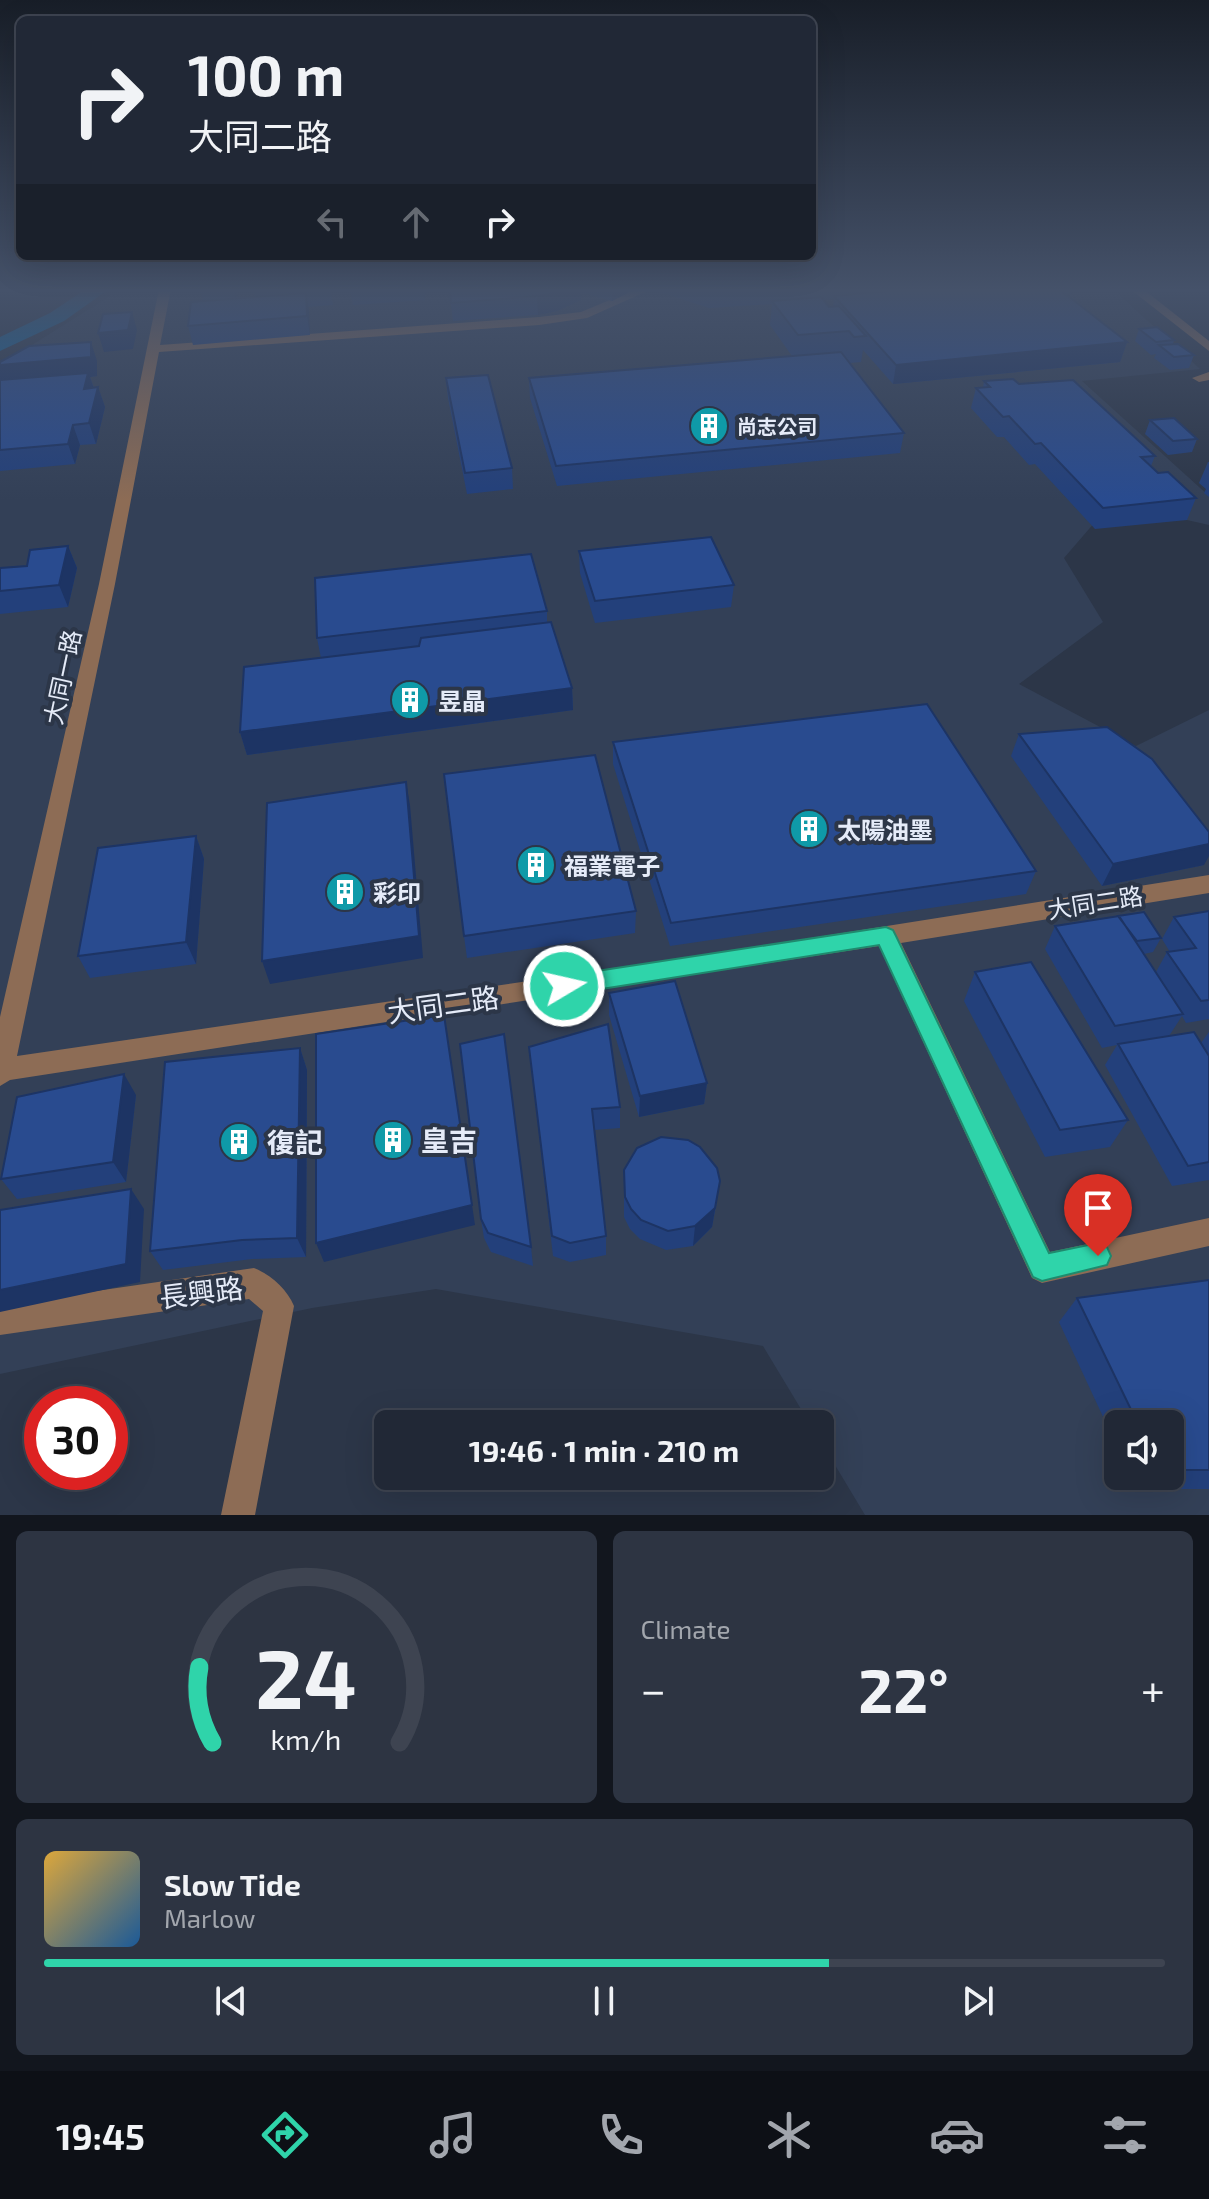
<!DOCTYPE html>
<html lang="en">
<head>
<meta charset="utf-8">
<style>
  :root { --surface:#212836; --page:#2d3442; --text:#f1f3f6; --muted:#a2a6ad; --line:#3e4451; --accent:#2fd4aa }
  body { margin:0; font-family:"Exo 2","Noto Sans TC",sans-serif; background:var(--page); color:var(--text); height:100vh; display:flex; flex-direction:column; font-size:30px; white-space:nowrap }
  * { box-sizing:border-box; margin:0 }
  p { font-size:26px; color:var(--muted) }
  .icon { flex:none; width:44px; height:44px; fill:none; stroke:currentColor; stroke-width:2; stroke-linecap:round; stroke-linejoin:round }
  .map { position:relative; height:1515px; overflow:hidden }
  .details { display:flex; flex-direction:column; gap:16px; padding:16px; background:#12161e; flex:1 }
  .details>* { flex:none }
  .guide { position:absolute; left:16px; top:16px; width:800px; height:244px; border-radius:12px; box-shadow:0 8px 32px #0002,0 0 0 2px var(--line); background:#212836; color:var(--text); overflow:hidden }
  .tools { position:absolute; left:1104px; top:1410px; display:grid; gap:16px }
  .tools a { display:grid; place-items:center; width:80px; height:80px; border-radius:12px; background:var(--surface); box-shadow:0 8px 32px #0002,0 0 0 2px var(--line); font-size:40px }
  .speed { position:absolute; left:24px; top:1386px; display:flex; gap:16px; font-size:40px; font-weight:700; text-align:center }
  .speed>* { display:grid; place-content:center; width:104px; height:104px; border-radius:50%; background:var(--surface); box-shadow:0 8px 32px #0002,0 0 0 2px var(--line); line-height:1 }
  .speed .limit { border:12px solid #d22; background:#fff; color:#111 }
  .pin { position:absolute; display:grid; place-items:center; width:68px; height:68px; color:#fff; margin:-82px -34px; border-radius:50% 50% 50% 0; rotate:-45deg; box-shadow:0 0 8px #0007 }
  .pin .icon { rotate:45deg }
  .me { position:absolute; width:88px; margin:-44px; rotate:81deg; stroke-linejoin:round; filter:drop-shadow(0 0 6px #0008) }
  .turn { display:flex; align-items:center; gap:28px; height:168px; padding:0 40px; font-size:36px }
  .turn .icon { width:104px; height:104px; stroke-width:2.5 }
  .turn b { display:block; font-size:56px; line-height:68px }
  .lanes { display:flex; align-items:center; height:76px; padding:0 40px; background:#0003; justify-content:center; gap:40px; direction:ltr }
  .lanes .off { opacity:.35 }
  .big { font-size:60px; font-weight:700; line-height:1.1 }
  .details .card { flex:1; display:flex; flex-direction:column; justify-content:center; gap:12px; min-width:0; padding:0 28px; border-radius:12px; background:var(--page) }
  .details .dial { align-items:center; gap:0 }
  .dial svg { height:208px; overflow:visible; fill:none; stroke:var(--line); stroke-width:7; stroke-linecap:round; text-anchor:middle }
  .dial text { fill:var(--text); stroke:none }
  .song { display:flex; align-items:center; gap:24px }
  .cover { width:96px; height:96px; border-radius:12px; background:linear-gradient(135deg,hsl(40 70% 55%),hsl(210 70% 35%)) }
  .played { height:8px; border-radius:4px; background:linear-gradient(90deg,var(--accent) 70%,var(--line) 70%) }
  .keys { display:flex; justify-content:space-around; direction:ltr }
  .heat { display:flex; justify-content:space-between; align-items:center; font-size:44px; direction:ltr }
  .details .tiles { flex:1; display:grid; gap:16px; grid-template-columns:1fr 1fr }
  .card:last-child { grid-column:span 2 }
  .trip { position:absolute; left:374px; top:1410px; width:460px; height:80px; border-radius:12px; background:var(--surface); box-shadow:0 8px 32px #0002,0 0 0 2px var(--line); font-weight:700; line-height:80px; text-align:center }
  .menu { display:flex; height:128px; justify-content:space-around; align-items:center; background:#0d1016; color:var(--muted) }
  .menu .icon { width:56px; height:56px }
  .menu .current { color:var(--accent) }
  .menu b { font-size:36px; color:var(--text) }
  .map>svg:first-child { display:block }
  .built { fill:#334057; fill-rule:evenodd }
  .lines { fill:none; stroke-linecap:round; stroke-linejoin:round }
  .river { fill:#0c65a0; fill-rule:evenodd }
  .minor { fill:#8d6c55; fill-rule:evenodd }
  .wall { fill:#23407b; fill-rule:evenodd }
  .shaded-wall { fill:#1d3464 }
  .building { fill:#294b8f; stroke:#1d3464; stroke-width:2 }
  .route { fill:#2fd4aa; stroke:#1f8a6e; stroke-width:2 }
  .labels { text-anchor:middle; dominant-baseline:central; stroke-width:8; stroke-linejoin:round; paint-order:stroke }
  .far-poi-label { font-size:20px; font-weight:bold; fill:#e5ebf8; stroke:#2c3648; text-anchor:start }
  .street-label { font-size:24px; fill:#e5ebf8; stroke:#2c3648 }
  .poi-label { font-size:24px; font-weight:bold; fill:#e5ebf8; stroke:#2c3648; text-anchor:start }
  .near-street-label { font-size:28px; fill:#e5ebf8; stroke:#2c3648 }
  .near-poi-label { font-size:28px; font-weight:bold; fill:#e5ebf8; stroke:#2c3648; text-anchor:start }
</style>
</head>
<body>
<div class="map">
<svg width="1209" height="1515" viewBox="0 0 1209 1515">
  <rect width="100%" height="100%" fill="#2c3648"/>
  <path class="built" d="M113,289H1113L1200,369L1082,381L1209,496V525L1187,520L1133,478L1064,558L1103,622L1019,684L1136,746L1209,710V1515H865L820,1440V1424H810L763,1346L436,1289L312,1308L0,1374V365L107,298ZM1118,1424H1170V1476H1118Z"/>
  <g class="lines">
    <path class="river" d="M86,289H109L64,321L0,351V337L50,313Z"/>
    <path class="minor" d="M159,289H171L160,345L539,317L581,312L636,289H652L587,318L539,325L159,352L115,584L17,1056L685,958L1209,875V893L901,943L1050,1252L1209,1218V1246L1042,1283L1032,1278L879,946L10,1080L0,1086V1017L99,584Z
      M1130,289H1143L1209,341V351Z
      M1209,372V380L1199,382L1192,378Z
      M254,1268C271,1275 287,1289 294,1306L255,1515H221L263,1311L249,1299L0,1335V1305Z"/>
  </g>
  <path class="wall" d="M200,289H237V298L255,297V289H330L333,305L308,307L310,335L193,345L188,326L203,301Z
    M350,289H434L425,294V300L353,305Z
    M449,289H635L612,301L580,292L581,300L557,311L538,315L453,321Z
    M661,289H880V292L1071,299L1127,342L1120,362L893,384L863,350L861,362L850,363L904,433L900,453L557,486L530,398L529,378L792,356L770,325L772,304L709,308L660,292ZM834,299L833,306L829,307L823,300Z
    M1139,329L1174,340L1173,344L1194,355L1189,368L1170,370L1154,358L1156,354L1151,355L1135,341Z
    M97,361V376L90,377L94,388L98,387L105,407L96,444L80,445L75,464L0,471V362Z
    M446,378L512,468L513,489L467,494L448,398Z
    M984,381L1019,384L1155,456L1151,466L1158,473L1196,498L1187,520L1095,529L1035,464L1029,465L1004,437H997L971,408L976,388H983Z
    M1150,420L1197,439L1192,452L1168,455L1145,434Z
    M1208,462H1209V497L1204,493L1206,489L1199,483Z
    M68,546L77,568L68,607L0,614V568L27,566Z
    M579,551L734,585L731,607L595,623L580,573Z
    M547,611V623L572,688L573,710L247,755L240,732L321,658L317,638Z
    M1019,734L1204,865L1102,886L1011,756Z
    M613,742L1036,871L1026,894L670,946L613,764Z
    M196,836L204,859L196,964L90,978L78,956Z
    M636,911L635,933L467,958L464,936Z
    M1209,911V1019L1186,1023L1182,1016L1169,1036L1201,1043L1209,1032V1180L1172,1186L1105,1065L1117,1045L1102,1048L1045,949L1055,926L1161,938L1153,952L1144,954L1156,972L1167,952H1170L1162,939L1174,917Z
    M975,972L1128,1120L1110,1147L1045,1157L964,1001Z
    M609,993L707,1083L704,1104L639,1117L609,1015Z
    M529,1047L620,1107V1128L594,1130L606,1236V1255L570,1262L553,1256Z
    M300,1048L307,1070L306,1257L252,1259L163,1270L150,1251Z
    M136,1095L126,1182L17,1199L1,1179Z
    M624,1170L717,1201L712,1227L693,1246L666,1250L640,1239L630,1229L624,1217Z
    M481,1219L531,1247L533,1266L491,1252L484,1238Z
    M1209,1280V1489H1137L1131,1476H1170V1424H1118V1449L1059,1322L1077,1298Z"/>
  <path class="shaded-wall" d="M233,289H237L236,304Z
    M423,289H434L425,294V300Z
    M564,289H580L581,300L557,311L538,315L537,296Z
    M613,289H635L612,301Z
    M306,293L309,311L310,335L307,316Z
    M132,312L137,330L133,349L104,352L98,333Z
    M91,342L97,361V376L90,377L95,392L0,383V365Z
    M1127,342L1120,362L893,384L896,365Z
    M98,387L105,407L96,444L89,423Z
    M73,425L80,445L75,464L68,444Z
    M68,546L77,568L68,607L59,585Z
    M572,688L573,710L247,755L240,732Z
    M406,782L410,805L423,958L270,984L262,961Z
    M196,836L204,859L196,964L186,942Z
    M1209,844V856L1204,865L1102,886L1113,864Z
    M444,1015L475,1225L324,1262L316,1243Z
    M300,1048L307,1070L306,1257L297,1238Z
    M124,1074L136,1095L126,1182L113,1162Z
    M707,1083L704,1104L639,1117L640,1096Z
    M720,1181L712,1227L693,1246L695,1226Z
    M131,1189L144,1209L140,1282L0,1312V1290Z"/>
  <path class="building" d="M255,289H297L254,292Z
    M450,289H564L556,293L537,296L451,303Z
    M908,289H1059L1127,342L896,365L834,296Z
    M1059,289H1066L1072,294L1066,295Z
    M306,293L307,316L188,326L191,302Z
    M821,297L829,307L839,306L866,336L854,337L849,331L798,335L772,301Z
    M132,312L128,330L98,333L103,314Z
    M1157,327L1174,340L1156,342L1139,329Z
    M91,342V357L0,365V362L29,346Z
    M1178,344L1194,355L1174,357L1159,345Z
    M841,352L904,433L556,466L529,378Z
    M88,373L84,389L98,387L89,423L73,425L68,444L0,450V380Z
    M488,375L512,468L465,473L446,378Z
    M1013,379L1019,384L1073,380L1155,456L1141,457L1158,473L1168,472L1196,498L1103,508L1041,443L1035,444L1009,416L1003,417L976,388L990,387L984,381Z
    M1174,418L1197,439L1173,441L1150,420Z
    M711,537L734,585L595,601L579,551Z
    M68,546L59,585L0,591V568L27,566L30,550Z
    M531,554L547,611L317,638L315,578Z
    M551,622L572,688L240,732L244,667L419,646L421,638Z
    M927,704L1036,871L671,923L613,742Z
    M1107,727L1152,759L1209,832V844L1113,864L1019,734Z
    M595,755L636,911L464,936L444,774Z
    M406,782L419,936L262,961L267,803Z
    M196,836L186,942L78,956L98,848Z
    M1209,911V1000L1201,1001L1167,952L1196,948L1174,917Z
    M1144,912L1161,938L1137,941L1118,916Z
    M1119,916L1183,1014L1115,1026L1055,926Z
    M1031,962L1128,1120L1060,1130L975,972Z
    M675,981L707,1083L640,1096L609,993Z
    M444,1015L472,1205L316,1243V1034Z
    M608,1024L620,1107L592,1109L606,1236L570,1243L552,1236L529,1047Z
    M1194,1032L1209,1056V1162L1188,1166L1118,1044Z
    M504,1034L531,1247L488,1233L481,1219L460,1044Z
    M300,1048L297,1238L242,1240L150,1251L165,1062Z
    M124,1074L113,1162L1,1179L17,1097Z
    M661,1137L688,1140L700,1147L717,1168L720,1181L715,1208L695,1226L668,1231L641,1220L631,1209L625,1197L624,1170L637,1148Z
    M131,1189L126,1264L0,1290V1210Z
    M1209,1280V1470H1170V1424H1138L1077,1298Z"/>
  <linearGradient id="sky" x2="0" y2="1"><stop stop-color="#181e28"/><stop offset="0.58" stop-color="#45526a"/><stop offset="1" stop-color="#45526a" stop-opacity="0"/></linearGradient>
  <rect width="1209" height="501" fill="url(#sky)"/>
  <path class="route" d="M886,927L893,930L896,936L1049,1253L1098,1243L1107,1247L1111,1256L1107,1265L1042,1281L1033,1277L879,945L564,995L556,992L553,986L556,979L564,976Z"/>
  <defs>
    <symbol id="building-disc" viewBox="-11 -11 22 22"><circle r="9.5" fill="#0f9aa8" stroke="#2c3648"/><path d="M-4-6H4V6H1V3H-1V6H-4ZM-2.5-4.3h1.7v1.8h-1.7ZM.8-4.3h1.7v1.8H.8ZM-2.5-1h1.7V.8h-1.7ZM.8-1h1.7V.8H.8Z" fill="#fff"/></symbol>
  </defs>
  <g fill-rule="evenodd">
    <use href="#building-disc" x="687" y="404" width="44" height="44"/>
    <use href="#building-disc" x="388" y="678" width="44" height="44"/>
    <use href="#building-disc" x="787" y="807" width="44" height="44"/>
    <use href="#building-disc" x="514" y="843" width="44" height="44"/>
    <use href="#building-disc" x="323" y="870" width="44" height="44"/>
    <use href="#building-disc" x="371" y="1118" width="44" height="44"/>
    <use href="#building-disc" x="217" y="1120" width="44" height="44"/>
  </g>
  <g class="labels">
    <g class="far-poi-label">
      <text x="737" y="426">尚志公司</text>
    </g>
    <g class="street-label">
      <text transform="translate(62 677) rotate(-78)">大同一路</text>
      <text transform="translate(1095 902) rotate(-9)">大同二路</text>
    </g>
    <g class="poi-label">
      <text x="438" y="700">昱晶</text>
      <text x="837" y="829">太陽油墨</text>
      <text x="564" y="865">福業電子</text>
      <text x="373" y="892">彩印</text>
    </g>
    <g class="near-street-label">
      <text transform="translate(443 1004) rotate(-8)">大同二路</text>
      <text transform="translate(201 1292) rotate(-7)">長興路</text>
    </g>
    <g class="near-poi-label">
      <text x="421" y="1140">皇吉</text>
      <text x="267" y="1142">復記</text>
    </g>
  </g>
</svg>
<div class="tools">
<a><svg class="icon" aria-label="sound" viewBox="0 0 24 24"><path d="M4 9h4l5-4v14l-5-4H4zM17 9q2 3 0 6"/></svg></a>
</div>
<div class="speed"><div class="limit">30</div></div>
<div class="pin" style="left:1098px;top:1256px;background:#d93025"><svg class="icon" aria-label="arrive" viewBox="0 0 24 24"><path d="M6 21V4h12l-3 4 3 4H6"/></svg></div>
<svg class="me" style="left:564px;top:986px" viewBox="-20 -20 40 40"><circle r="17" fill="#2fd4aa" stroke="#fff" stroke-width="3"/><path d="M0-11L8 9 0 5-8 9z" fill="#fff"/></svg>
<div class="trip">19:46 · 1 min · 210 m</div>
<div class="guide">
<div class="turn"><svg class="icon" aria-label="right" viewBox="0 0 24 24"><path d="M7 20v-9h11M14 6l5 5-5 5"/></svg><div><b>100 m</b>大同二路</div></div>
<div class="lanes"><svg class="icon off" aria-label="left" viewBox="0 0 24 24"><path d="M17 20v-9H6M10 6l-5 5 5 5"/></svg><svg class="icon off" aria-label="ahead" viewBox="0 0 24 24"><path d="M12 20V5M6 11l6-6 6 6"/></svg><svg class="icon" aria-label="right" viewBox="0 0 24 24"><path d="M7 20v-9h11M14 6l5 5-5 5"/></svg></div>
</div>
</div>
<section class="details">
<div class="tiles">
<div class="card dial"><svg viewBox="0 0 100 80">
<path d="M14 69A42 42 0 1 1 86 69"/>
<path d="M14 69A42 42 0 0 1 9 40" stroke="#2fd4aa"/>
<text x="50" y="56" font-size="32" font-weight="700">24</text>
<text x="50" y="72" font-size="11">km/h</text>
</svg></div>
<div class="card"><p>Climate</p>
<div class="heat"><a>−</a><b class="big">22°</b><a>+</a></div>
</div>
<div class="card">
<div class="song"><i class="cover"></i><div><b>Slow Tide</b><p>Marlow</p></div></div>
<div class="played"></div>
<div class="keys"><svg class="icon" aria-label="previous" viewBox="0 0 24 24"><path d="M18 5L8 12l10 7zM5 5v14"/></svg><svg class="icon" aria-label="pause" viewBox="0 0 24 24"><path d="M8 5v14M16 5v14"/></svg><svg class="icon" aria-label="next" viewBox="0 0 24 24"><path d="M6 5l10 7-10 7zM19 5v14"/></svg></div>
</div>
</div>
</section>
<nav class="menu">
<b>19:45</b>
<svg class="icon current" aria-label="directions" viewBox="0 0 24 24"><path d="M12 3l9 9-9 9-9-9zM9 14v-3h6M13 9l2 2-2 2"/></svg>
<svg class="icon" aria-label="music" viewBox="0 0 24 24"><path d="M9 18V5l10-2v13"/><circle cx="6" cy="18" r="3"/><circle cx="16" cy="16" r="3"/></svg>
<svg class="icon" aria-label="phone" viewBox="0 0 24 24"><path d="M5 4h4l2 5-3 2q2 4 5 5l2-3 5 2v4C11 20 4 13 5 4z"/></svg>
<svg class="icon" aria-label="climate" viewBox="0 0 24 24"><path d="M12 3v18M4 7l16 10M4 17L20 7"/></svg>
<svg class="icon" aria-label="car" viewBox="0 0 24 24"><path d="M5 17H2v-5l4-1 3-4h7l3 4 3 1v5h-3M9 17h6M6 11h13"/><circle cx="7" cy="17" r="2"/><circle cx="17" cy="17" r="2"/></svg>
<svg class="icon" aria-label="filters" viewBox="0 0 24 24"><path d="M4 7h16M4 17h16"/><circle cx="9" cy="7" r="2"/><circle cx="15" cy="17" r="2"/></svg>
</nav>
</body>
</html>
